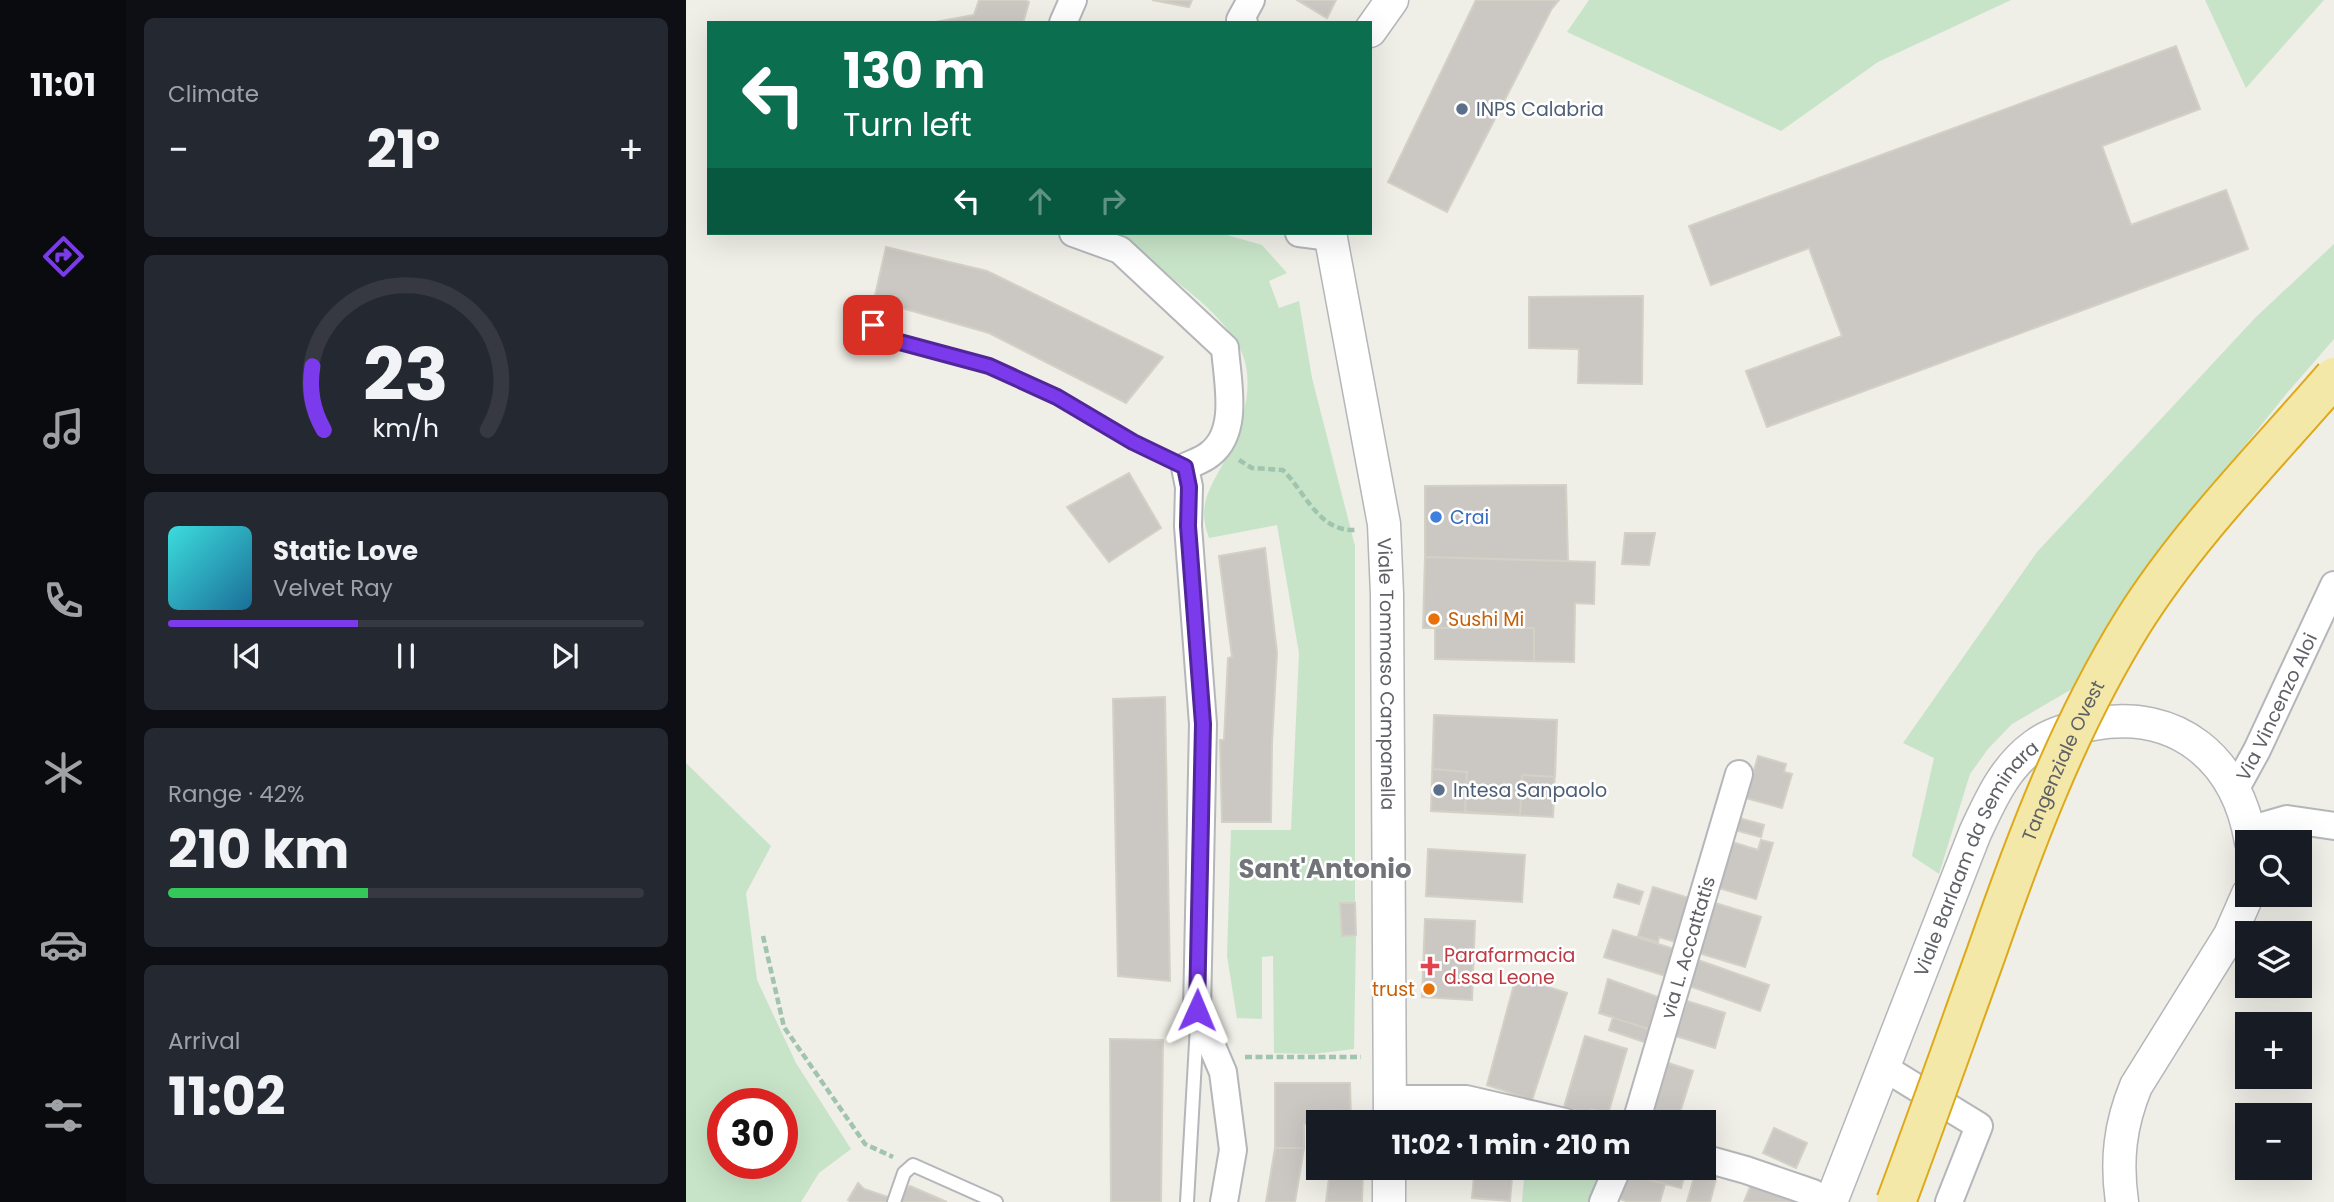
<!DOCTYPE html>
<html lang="en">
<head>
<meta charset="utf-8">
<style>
  :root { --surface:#171b24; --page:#242831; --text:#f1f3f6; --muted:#9ea1a6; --line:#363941; --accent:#7c3aed }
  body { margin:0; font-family:Poppins,sans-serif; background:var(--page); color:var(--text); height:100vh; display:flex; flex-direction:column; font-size:26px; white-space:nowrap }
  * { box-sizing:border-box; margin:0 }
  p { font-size:23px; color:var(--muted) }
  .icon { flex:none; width:38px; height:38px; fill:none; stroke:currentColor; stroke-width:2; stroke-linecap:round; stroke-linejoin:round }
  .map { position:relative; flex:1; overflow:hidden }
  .sheet { display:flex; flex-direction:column; gap:18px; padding:18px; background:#0d0f14; width:560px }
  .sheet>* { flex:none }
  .banner { position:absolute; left:21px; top:21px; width:665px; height:214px; border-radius:0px; box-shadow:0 7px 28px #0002; background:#0b6e4f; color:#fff; overflow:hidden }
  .buttons { position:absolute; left:1549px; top:830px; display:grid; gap:14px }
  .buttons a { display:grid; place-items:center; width:77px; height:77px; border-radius:0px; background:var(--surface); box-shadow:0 7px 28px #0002; font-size:35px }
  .speed { position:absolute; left:21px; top:1088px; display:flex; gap:14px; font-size:35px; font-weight:700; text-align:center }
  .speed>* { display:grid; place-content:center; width:91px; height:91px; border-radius:50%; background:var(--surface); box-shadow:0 7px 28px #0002; line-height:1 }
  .speed .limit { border:10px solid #d22; background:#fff; color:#111 }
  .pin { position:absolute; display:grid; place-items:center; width:60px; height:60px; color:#fff; margin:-30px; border-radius:14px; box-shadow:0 4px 10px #0006 }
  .me { position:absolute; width:77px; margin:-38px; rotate:1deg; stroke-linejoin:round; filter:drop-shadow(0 0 5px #0008) }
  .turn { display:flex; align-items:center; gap:24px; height:147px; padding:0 21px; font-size:32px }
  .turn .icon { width:91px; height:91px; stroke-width:2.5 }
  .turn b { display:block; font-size:49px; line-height:60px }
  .lanes { display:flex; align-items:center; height:66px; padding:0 21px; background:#0003; justify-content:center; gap:35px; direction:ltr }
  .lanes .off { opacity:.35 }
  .big { font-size:52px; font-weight:700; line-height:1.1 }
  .sheet .widget { flex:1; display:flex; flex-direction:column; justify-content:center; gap:10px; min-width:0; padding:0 24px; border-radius:10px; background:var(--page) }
  .sheet .dial { align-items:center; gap:0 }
  .dial svg { height:182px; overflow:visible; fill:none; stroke:var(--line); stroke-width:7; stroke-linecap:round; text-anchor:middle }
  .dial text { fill:var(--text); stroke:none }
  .song { display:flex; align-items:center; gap:21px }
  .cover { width:84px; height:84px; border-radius:10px; background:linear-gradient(135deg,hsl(180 70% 55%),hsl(200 70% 35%)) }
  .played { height:7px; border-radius:4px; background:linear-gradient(90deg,var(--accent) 40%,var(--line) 40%) }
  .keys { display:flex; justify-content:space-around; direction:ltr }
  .heat { display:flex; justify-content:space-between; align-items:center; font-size:38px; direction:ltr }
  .charge { height:10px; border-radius:5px; background:linear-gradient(90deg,#34c759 42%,var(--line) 0) }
  .trip { position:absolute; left:620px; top:1110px; width:410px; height:70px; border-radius:0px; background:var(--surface); box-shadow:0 7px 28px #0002; font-weight:700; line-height:70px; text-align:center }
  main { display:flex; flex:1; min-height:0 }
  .tabs { display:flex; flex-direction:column; width:126px; justify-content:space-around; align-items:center; background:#090b0e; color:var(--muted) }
  .tabs .icon { width:49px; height:49px }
  .tabs .selected { color:var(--accent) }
  .tabs b { font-size:32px; color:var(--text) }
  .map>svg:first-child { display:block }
  .green { fill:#c7e4c8; fill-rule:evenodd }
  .building { fill:#cbc8c4; stroke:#d3d0c6; stroke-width:2 }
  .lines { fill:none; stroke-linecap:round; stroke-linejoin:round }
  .service-casing { stroke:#b4b6ba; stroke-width:16 }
  .minor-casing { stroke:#b4b6ba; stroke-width:30 }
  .tertiary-casing { stroke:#b4b6ba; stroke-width:35 }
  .path { stroke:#a0c4ad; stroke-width:4.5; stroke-dasharray:7 3.5; stroke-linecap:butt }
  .service { stroke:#fff; stroke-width:12 }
  .minor { stroke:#fff; stroke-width:26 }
  .tertiary { stroke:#fff; stroke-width:32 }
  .trunk-bridge-casing { stroke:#dea919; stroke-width:42; stroke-linecap:butt }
  .trunk-bridge { stroke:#f4e8a8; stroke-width:38 }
  .route-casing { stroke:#51269a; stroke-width:18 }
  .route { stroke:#7c3aed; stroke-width:12 }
  .service-dot { fill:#5c6f8a; stroke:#fff; stroke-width:2.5 }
  .shop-dot { fill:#3f7fe0; stroke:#fff; stroke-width:2.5 }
  .food-dot { fill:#e8710a; stroke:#fff; stroke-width:2.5 }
  .health-dot { fill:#e0444e; stroke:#fff; stroke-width:2.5 }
  .labels { text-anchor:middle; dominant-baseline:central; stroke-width:5; stroke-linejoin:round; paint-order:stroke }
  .service-label { font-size:19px; fill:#4e5e75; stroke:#fff; text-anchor:start }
  .shop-label { font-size:19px; fill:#366cbe; stroke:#fff; text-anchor:start }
  .food-label { font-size:19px; fill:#c56008; stroke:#fff; text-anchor:start }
  .street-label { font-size:19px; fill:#5f6166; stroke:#fff }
  .health-label { font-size:19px; fill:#be3a42; stroke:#fff; text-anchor:start }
  .district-label { font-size:26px; font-weight:bold; fill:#707378; stroke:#fff }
</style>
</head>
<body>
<main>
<nav class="tabs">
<b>11:01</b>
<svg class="icon selected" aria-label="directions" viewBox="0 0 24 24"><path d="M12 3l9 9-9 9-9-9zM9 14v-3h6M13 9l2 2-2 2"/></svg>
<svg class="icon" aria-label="music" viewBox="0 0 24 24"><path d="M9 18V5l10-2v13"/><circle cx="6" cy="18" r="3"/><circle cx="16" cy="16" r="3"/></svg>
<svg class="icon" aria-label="phone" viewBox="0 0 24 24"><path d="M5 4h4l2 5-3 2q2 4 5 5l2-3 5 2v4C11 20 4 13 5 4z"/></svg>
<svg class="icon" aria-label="climate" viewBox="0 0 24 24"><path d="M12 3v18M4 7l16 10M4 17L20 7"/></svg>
<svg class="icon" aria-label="car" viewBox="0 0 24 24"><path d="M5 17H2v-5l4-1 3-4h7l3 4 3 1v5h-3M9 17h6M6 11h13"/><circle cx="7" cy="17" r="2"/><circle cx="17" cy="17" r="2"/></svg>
<svg class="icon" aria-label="filters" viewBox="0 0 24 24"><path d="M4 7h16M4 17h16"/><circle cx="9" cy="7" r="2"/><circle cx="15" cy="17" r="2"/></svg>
</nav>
<section class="sheet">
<div class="widget"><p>Climate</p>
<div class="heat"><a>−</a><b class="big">21°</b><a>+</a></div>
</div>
<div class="widget dial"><svg viewBox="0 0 100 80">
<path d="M14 69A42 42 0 1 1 86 69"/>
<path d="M14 69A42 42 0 0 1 9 41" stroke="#7c3aed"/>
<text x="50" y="56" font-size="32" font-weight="700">23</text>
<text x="50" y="72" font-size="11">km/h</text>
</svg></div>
<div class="widget">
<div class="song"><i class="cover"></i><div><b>Static Love</b><p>Velvet Ray</p></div></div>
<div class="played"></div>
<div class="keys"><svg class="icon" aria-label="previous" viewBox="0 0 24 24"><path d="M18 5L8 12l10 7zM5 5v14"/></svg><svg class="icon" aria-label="pause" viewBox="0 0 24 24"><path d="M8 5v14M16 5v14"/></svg><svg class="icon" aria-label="next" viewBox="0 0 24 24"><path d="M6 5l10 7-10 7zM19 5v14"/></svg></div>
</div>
<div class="widget"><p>Range · 42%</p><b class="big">210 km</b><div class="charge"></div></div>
<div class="widget"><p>Arrival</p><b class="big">11:02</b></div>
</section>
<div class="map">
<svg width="1648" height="1202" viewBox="0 0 1648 1202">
  <rect width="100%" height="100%" fill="#efeee7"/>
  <path class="green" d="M903,0H1325L1192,62L1095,131L881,32Z
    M1519,0H1638L1560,88Z
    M421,233H534L576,245L601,273L583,281L593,308L613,301L626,378L669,546V903L654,904L656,935H670L668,1049L627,1054L588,1053L587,956L576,957V1019L551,1018L541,956L545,830H605L613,653L591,525L523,538C510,504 525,487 540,458C557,426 572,379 552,345C528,303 474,271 436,241Z
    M1648,244V339L1601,393L1451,580L1386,689L1326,724L1302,749L1284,774L1253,874L1226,856L1248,758L1217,743L1351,552L1570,317Z
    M0,763L85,846L60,893L71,980L110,1063L165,1149L133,1173L115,1202H0ZM96,1104V1164H37V1104Z
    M839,1167H923L910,1202H836Z"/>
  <path class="building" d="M293,0H339L343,2L337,23H244L288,15Z
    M466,0H506L503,7Z
    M611,0H650L641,18Z
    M790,0H873L865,10L761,212L702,182Z
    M1490,46L1514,109L1416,146L1445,225L1540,190L1562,249L1081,427L1060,371L1156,336L1123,248L1025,285L1003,226Z
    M200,247L301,271L477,357L440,403L303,333L188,300Z
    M957,296L956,384L892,383L893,349L843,348V297Z
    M443,473L475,528L423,562L381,507Z
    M880,485L882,561L739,557V486Z
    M939,533H969L963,565L936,564Z
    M579,548L591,653L586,743L585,822H536L534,740H538L542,658L546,657L533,556Z
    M739,557L909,562L908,604L889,603L888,662L749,659V628H737Z
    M739,557L909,562L908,604L889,603L888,662L848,661V628H737Z
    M479,697L484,981L432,976L427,699Z
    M748,715L871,720L869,777L836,775L834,815L779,812L781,772L747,769Z
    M748,715L871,720L867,817L745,811Z
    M1072,756L1100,764L1098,772L1106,774L1096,808L1060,798Z
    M1053,818L1078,825L1075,837L1049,830Z
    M1075,840L1087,843L1070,899L1033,888L1046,842L1072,850Z
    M742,849L839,855L836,902L740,896Z
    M932,884L957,892L953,904L928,897Z
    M967,887L1006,899L993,943L973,937L972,942L952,936Z
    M654,903H669L670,935L656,936Z
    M1029,903L1075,917L1059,967L1013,953Z
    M739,919L789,921L786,1000L736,997Z
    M927,930L991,950L983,977L918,957Z
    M1012,960L1083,985L1074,1011L1003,986Z
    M830,977L881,993L846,1100L801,1085Z
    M922,979L975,998L961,1043L923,1030L927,1017L913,1013Z
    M922,979L975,998L965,1030L913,1013Z
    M1001,1001L1039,1013L1029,1048L990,1036Z
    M899,1036L941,1049L922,1114L905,1109L904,1115L878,1107Z
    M424,1039L477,1040L475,1202H425Z
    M979,1062L1007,1071L991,1122H961Z
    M589,1083H664L665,1122H632V1124H618V1148H589Z
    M1088,1128L1121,1143L1110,1168L1077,1153Z
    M589,1148H618L609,1202H580Z
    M774,1167H827L824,1201L786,1198L788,1176L773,1174Z
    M940,1167H1001L995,1188L938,1173Z
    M1011,1167L1032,1172L1024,1202H1001Z
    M677,1170L676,1202H640L644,1171Z
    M938,1173L979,1184L974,1202H943L931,1198Z
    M1068,1177L1111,1193L1107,1202H1058Z
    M172,1183L178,1189L205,1198L203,1202H165L162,1200Z
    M224,1186L261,1202H211L216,1190Z"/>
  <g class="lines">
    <defs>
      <path id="service" d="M187,325L195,337L303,366L371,397L447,442L499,467
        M208,1202L218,1173L227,1165L310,1202
        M501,1202L511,1025"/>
      <g id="minor">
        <path d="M377,23L387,0"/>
        <path d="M558,23L554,20L565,0"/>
        <path d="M387,233L434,250L539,348C541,380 554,431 524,454C517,460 507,463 499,467L503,487L502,526L517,724L511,1011L537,1072L547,1150L538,1202"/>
        <path d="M613,233L644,237"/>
        <path id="s1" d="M1549,790L1571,750L1648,585"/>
        <path d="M1563,830L1601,819L1648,826"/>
        <path d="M1197,1067L1293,1126L1263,1202"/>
        <path d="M705,1099H780L879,1122"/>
        <path id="s2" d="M950,1122L1053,774"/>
        <path d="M1017,1158L1060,1170L1127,1193"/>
        <path d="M917,1202L932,1167"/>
      </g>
      <g id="tertiary">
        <path d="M684,31L706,0"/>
        <path id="s3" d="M644,233L698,524L701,594L704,1122"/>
        <path d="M703,1202V1167"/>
        <path id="s4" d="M1145,1202L1289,833C1304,801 1318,768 1348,746C1365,733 1386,728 1407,724C1492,709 1551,759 1565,842"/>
        <path d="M1436,1202C1430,1160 1434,1125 1450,1086L1544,935L1562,894"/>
      </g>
    </defs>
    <use href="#service" class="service-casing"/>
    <use href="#minor" class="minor-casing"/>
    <use href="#tertiary" class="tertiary-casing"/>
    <path class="path" d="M553,460L566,468L597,470C619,492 633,532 669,530
      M77,936L98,1027L179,1144L207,1157
      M559,1057H675"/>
    <use href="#service" class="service"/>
    <use href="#minor" class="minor"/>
    <use href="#tertiary" class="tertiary"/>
    <defs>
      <g id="trunk-bridge">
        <path id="s5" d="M1210,1202C1241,1119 1270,1037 1300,954C1340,839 1383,725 1447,622C1503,533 1580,456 1648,377"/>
      </g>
    </defs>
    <use href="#trunk-bridge" class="trunk-bridge-casing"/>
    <use href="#trunk-bridge" class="trunk-bridge"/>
  </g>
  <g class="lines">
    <defs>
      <path id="route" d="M187,325L195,337L303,366L371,397L447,442L499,467L503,487L502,526L517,724L511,1010"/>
    </defs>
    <use href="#route" class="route-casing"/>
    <use href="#route" class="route"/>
  </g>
  <g class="service-dot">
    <circle cx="776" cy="109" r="7"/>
    <circle cx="753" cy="790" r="7"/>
  </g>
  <circle class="shop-dot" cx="750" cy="517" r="7"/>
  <g class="food-dot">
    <circle cx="748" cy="619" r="7"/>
    <circle cx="743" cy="989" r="7"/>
  </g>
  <path class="health-dot" d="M740.5 955.5h7v7h7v7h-7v7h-7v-7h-7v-7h7z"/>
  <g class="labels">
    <g class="service-label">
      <text x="790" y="109">INPS Calabria</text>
      <text x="767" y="790">Intesa Sanpaolo</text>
    </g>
    <g class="shop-label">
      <text x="764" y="517">Crai</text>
    </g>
    <g class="food-label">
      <text x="762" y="619">Sushi Mi</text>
      <text x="729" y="989" text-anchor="end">trust</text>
    </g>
    <g class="street-label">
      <text stroke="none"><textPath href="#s3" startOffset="446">Viale Tommaso Campanella</textPath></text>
      <text stroke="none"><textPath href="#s1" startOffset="93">Via Vincenzo Aloi</textPath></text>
      <text stroke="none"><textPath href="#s5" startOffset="472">Tangenziale Ovest</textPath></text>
      <text stroke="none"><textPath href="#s4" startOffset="374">Viale Barlaam da Seminara</textPath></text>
      <text stroke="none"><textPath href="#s2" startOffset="182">via L. Accattatis</textPath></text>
    </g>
    <g class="health-label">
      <text x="758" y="955">Parafarmacia<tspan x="758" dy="22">d.ssa Leone</tspan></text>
    </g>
    <g class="district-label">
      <text x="639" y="869">Sant'Antonio</text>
    </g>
  </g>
</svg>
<div class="buttons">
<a><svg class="icon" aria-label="search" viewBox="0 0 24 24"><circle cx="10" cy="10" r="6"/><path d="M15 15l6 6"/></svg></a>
<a><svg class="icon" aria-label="layers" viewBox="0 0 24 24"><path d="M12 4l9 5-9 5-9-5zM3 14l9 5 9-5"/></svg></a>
<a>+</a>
<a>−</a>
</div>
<div class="speed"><div class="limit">30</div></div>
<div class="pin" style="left:187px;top:325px;background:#d93025"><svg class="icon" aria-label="arrive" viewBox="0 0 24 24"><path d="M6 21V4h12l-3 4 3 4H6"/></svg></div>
<svg class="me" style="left:511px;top:1010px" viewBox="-20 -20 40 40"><path d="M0-17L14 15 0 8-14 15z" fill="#7c3aed" stroke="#fff" stroke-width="4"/></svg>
<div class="trip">11:02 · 1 min · 210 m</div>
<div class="banner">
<div class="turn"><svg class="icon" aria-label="left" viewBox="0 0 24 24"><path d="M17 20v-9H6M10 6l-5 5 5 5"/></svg><div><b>130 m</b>Turn left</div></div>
<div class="lanes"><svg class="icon" aria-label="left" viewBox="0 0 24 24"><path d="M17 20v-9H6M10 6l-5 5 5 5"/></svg><svg class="icon off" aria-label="ahead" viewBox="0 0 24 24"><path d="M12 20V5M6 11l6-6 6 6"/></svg><svg class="icon off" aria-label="right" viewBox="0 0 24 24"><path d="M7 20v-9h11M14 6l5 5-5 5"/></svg></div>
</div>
</div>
</main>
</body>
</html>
